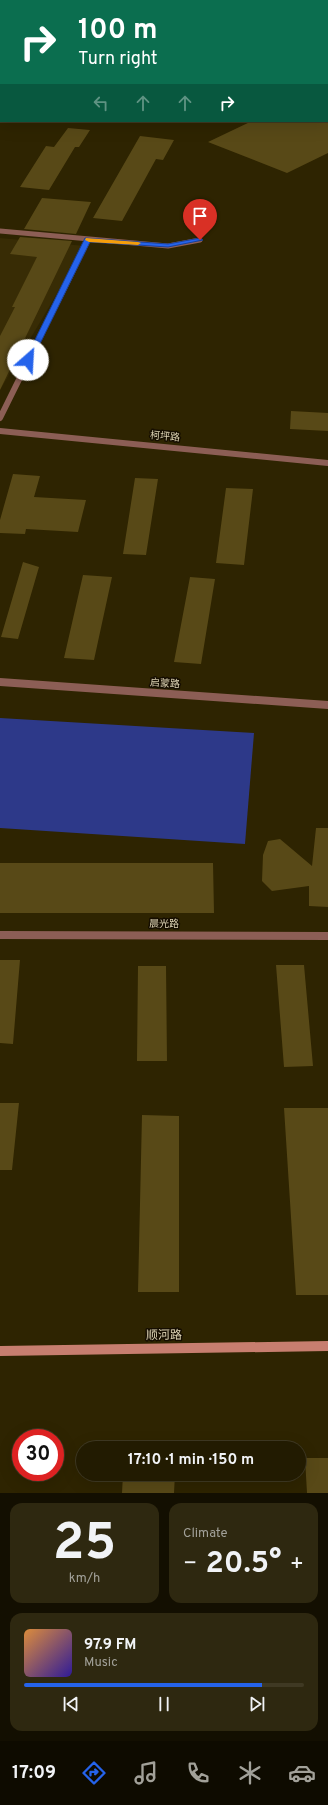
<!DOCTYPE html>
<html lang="en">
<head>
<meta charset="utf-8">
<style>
  :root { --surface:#221b01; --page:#2e2810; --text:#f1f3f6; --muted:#a2a199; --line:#3f3923; --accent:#2563eb }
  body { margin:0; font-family:Overpass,"Noto Sans SC",sans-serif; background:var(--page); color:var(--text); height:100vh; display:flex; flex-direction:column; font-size:15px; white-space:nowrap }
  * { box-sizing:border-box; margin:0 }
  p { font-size:13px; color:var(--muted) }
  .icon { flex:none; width:22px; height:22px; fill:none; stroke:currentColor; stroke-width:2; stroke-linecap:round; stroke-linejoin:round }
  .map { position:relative; height:1493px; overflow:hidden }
  .sheet { display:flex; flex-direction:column; gap:10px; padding:10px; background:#130f01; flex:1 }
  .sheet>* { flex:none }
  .guide { position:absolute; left:0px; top:0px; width:328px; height:122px; box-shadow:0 4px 16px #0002,0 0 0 1px var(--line); background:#0b6e4f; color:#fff; overflow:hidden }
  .speed { position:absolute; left:12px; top:1429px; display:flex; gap:8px; font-size:20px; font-weight:700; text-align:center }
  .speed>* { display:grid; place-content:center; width:52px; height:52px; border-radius:50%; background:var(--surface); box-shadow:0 4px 16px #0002,0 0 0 1px var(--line); line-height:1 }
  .speed .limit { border:6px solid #d22; background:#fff; color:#111 }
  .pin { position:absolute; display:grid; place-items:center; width:34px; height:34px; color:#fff; margin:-41px -17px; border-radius:50% 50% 50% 0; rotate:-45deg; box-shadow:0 0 4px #0007 }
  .pin .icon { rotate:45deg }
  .me { position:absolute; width:44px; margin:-22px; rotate:26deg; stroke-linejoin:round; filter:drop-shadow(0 0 3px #0008) }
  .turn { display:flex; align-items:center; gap:14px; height:84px; padding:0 12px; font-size:18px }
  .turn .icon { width:52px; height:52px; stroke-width:2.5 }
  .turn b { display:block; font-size:28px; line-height:34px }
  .lanes { display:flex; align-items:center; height:38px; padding:0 12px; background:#0003; justify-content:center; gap:20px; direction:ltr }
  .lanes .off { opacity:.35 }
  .big { font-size:30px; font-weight:700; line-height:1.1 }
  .sheet .card { flex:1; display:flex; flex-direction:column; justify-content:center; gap:6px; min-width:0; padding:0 14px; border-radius:12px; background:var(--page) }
  .sheet .dial { align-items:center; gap:0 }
  .dial b { font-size:52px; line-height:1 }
  .song { display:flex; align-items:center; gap:12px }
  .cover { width:48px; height:48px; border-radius:6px; background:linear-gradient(135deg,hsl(30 70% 55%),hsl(250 70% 35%)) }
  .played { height:4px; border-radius:2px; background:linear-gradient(90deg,var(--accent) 85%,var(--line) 85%) }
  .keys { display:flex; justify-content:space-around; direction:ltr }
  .heat { display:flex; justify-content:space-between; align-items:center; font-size:22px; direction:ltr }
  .sheet .tiles { flex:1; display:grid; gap:10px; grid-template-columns:1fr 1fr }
  .card:last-child { grid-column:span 2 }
  .trip { position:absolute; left:76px; top:1441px; width:230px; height:40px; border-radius:20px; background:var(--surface); box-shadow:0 4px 16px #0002,0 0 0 1px var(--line); font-weight:700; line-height:40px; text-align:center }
  .dock { display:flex; height:64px; justify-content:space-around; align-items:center; background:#0e0b00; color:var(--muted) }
  .dock .icon { width:28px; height:28px }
  .dock .selected { color:var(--accent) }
  .dock b { font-size:18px; color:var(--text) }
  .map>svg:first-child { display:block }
  .built { fill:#382c05 }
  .green { fill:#2d3989 }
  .building { fill:#584917 }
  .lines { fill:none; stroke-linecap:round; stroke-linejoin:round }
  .street-far2 { stroke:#8c5e55; stroke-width:5 }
  .street-far1 { stroke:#8c5e55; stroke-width:6 }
  .street { stroke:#8c5e55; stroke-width:8 }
  .secondary { stroke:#c77e6f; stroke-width:10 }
  .route { fill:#2563eb; stroke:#184099 }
  .slow { fill:#f59e0b }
  .labels { text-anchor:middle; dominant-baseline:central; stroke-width:3; stroke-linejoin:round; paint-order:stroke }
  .street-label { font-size:10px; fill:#ded4b4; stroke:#150d00 }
  .near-street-label { font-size:12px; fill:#ded4b4; stroke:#150d00 }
</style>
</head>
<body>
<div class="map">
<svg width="328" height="1493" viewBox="0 0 328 1493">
  <rect width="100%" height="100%" fill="#2e2401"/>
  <path class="built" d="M0,238L85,246L0,390Z"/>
  <path class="green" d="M0,718L254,733L245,844L0,828Z"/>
  <path class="building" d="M252,121H328V153L287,173L208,142Z
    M68,128L90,130L79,147H75L49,190L20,187L46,146L54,147Z
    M140,136L174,140L163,160L156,159L122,221L93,218Z
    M42,198L91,202L76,234L24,229Z
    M20,237L72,241L0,390V336L15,307H12L37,257L10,254Z
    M291,411L328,413V431L290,429Z
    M13,474L40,476L34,497L86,500L78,532L26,529L25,534L0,533V520Z
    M135,478L158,479L146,555L123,554Z
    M226,488L253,489L244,565L216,563Z
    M23,562L39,567L18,639L1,637Z
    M83,575L112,577L94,660L64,658Z
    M190,577L215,579L201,664L174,662Z
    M316,828H328V907L309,906V886L272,891L262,881L263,855L268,841L280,839L312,866Z
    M0,863H213L214,913H0Z
    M0,960H20L13,1044L0,1043Z
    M276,965H304L313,1066L284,1067Z
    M138,966H166L167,1061H137Z
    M0,1103H19L12,1170H0Z
    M284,1108H328V1295H296Z
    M142,1115L179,1116V1292H138Z
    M125,1441L176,1443L175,1448H124Z
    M305,1458H328V1493H307Z
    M123,1474H175L174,1493H122Z"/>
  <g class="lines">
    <path class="street-far2" d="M64,0L72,1
      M0,231L168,246L200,240
      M84,249L88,240"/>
    <path class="street-far1" d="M0,418L84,248
      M0,431L328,463"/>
    <path class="street" d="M0,682L328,705
      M0,935L328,936"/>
    <path class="secondary" d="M0,1351L328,1346"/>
  </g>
  <path class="route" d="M85,238L168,244L200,238L203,240L168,247L90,242L32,360L26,362L25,360Z"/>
  <path class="slow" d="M86,238L138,242L141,243L138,245L89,242L85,240Z"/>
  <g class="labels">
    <g class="street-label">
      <text transform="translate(165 437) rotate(5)">柯坪路</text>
      <text transform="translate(165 684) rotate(4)">启蒙路</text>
      <text x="164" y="924">晨光路</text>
    </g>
    <g class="near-street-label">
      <text transform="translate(164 1336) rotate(-1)">顺河路</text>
    </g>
  </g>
</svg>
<div class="speed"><div class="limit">30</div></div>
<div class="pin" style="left:200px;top:240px;background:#d93025"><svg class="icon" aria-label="arrive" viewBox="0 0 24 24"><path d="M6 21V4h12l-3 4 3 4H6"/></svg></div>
<svg class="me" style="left:28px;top:360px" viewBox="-20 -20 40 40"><circle r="19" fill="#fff"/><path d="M0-13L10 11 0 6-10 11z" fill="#2563eb"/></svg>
<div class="trip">17:10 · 1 min · 150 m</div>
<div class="guide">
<div class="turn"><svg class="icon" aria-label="right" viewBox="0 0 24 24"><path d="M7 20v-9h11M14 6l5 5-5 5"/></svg><div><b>100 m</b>Turn right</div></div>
<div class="lanes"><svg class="icon off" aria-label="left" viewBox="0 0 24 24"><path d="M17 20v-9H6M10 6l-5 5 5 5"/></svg><svg class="icon off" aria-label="ahead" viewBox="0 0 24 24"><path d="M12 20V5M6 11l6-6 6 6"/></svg><svg class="icon off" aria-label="ahead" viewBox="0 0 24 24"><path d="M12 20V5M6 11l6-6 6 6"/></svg><svg class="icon" aria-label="right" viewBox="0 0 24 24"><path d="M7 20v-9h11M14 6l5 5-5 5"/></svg></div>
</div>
</div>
<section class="sheet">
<div class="tiles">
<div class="card dial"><b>25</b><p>km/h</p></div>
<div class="card"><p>Climate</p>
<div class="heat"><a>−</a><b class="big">20.5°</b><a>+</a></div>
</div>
<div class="card">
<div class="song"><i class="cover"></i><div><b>97.9 FM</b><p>Music</p></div></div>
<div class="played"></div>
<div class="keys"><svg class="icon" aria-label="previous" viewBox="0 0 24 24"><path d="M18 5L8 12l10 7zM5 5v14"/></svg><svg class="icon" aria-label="pause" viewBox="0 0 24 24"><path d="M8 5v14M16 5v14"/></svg><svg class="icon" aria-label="next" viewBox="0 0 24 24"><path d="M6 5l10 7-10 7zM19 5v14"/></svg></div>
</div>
</div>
</section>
<nav class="dock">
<b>17:09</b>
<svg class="icon selected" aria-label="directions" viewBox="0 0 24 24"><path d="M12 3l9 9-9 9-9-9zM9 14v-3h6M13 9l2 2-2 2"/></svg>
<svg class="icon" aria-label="music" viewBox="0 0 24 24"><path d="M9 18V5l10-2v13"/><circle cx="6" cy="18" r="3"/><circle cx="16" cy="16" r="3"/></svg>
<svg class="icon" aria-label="phone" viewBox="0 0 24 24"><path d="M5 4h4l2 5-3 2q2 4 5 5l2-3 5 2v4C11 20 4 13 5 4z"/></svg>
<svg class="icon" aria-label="climate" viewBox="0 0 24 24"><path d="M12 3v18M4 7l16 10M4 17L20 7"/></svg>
<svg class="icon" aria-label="car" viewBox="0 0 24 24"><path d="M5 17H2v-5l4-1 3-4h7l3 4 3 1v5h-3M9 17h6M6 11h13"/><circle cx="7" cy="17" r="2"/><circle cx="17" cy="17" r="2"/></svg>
</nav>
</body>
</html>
